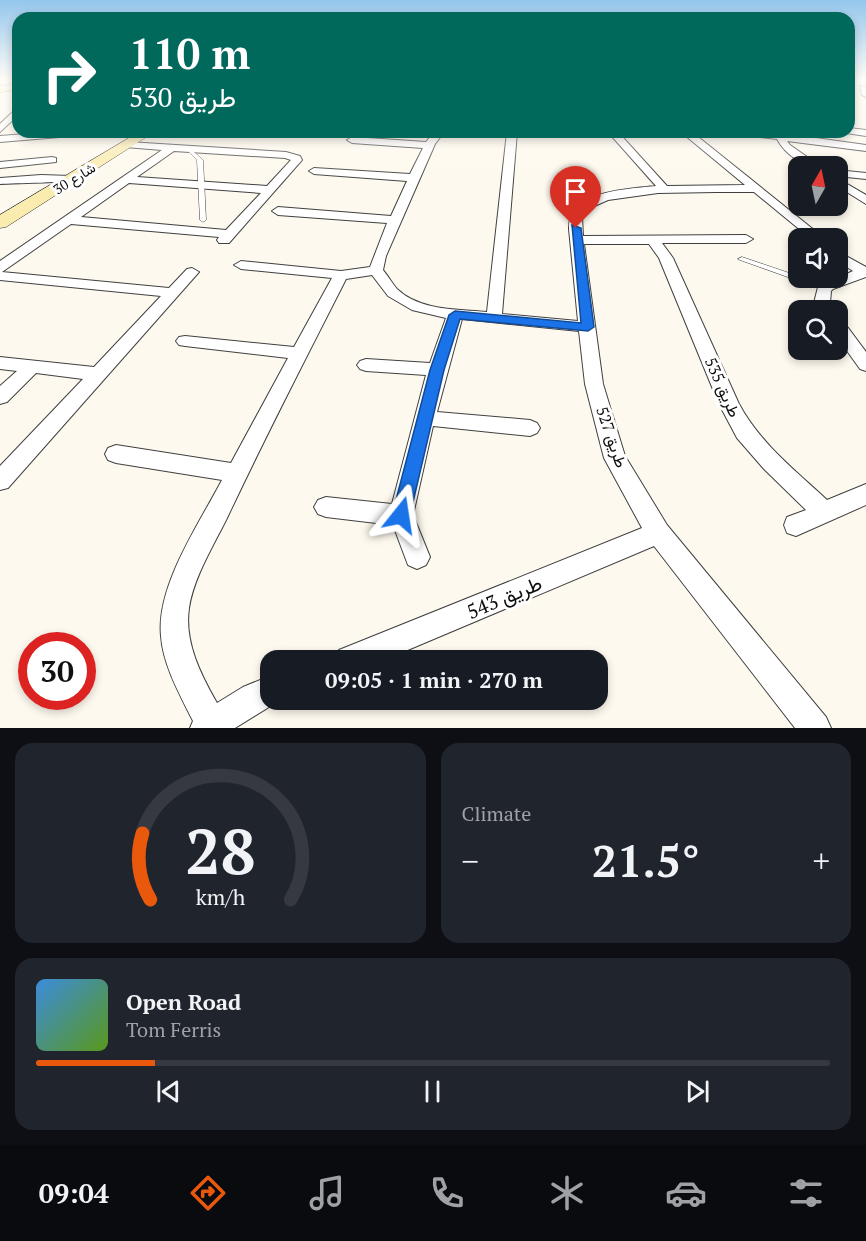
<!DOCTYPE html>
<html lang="en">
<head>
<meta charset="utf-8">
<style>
  :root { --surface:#171b24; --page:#20242c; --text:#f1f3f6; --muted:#9ea1a6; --line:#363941; --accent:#ea580c }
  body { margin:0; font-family:"PT Serif",Vazirmatn,serif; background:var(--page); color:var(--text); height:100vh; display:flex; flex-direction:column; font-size:22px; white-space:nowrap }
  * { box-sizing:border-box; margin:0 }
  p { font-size:20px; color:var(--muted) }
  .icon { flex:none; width:33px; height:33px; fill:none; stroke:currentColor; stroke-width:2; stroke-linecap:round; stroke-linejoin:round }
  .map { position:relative; height:728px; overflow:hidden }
  .sheet { display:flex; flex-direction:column; gap:15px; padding:15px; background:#0d0f14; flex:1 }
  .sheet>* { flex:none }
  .guide { position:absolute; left:12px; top:12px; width:843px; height:126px; border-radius:18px; box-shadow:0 3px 9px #0003; background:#00695c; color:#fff; overflow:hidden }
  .needle { width:39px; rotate:9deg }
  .buttons { position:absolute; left:788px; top:156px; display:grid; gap:12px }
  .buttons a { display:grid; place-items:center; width:60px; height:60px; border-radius:12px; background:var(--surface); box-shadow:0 3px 9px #0003; font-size:30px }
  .speed { position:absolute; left:18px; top:632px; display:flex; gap:12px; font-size:30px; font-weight:700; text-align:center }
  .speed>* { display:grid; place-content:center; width:78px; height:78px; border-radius:50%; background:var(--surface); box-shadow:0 3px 9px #0003; line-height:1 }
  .speed .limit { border:9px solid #d22; background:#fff; color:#111 }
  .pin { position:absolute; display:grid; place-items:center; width:51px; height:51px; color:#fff; margin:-62px -26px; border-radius:50% 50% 50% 0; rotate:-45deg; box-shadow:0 0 6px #0007 }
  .pin .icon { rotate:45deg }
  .me { position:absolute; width:66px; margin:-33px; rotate:15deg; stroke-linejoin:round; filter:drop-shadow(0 0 4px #0008) }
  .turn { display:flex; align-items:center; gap:21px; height:126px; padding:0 18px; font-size:27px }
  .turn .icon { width:78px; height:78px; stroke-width:2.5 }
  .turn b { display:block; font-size:42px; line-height:51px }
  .big { font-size:45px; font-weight:600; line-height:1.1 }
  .sheet .widget { flex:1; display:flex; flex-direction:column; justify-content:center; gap:9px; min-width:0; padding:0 21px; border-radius:18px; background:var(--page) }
  .sheet .dial { align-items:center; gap:0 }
  .dial svg { height:156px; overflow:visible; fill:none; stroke:var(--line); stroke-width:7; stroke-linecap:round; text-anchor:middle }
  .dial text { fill:var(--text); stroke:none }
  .song { display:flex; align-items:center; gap:18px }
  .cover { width:72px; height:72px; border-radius:9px; background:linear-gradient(135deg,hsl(210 70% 55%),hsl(90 70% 35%)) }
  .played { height:6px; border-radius:3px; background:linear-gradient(90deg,var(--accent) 15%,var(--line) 15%) }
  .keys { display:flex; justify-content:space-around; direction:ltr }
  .heat { display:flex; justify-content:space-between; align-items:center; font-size:33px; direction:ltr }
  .sheet .tiles { flex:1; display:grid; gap:15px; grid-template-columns:1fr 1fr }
  .widget:last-child { grid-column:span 2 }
  .trip { position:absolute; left:260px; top:650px; width:348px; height:60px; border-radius:18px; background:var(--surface); box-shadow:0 3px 9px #0003; font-weight:600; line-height:60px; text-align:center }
  .dock { display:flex; height:96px; justify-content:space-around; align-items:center; background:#090b0e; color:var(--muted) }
  .dock .icon { width:42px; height:42px }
  .dock .active { color:var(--accent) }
  .dock b { font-size:27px; color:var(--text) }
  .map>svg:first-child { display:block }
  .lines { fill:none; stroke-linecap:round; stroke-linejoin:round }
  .lane-casing { stroke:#404040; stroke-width:1 }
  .street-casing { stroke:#404040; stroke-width:2 }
  .secondary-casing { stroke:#2f2f2f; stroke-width:1 }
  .lane { fill:#fff; fill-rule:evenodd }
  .street { fill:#fff; fill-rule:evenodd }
  .secondary { fill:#faebae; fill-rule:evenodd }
  .route { fill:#1a73e8; stroke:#114b97; stroke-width:1.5 }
  .labels { text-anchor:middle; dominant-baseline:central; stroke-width:6; stroke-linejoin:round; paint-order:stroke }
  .far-street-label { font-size:14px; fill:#0d0d0d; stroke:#fff }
  .street-label { font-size:16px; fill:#0d0d0d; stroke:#fff }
  .near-street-label { font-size:20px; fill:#0d0d0d; stroke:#fff }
</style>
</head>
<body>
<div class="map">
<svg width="866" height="728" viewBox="0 0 866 728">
  <rect width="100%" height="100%" fill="#fef9ee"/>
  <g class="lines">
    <defs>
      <path id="lane" d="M190,148H194V152L203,160L206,220L203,222L200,220L197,160L189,152Z
        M742,257L798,276V278H803L830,286L831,288L827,290H824L740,260L738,259Z"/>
      <path id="street" d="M18,80V83L0,85V81Z
        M860,86L866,87V97L862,95Z
        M18,107V115L0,132V124Z
        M849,128L866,130V136L846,133L849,132Z
        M51,132H89L84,135L0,142V136Z
        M434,132H444L435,144L386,256L383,270C388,276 392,283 397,289C420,311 458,309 487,312L507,132H517L502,314L578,321L569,229C568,190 628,189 656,186L608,132H618L667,186L745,185L681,132H692L824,238H810L754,192H716L658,193L608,200L590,208L582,217L583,236L746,235L753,239L746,243H662L673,258L739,404C760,443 795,470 827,500L866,484V505L796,536L787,533L784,525L787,517L806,510L764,469L737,438L719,404L659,258L649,244H584L603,384L625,456L667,525L826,717L831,728H795L654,546L384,660H334L339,650L642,528L604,458L585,384L579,331L462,319L437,412L530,420L537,423L540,428L537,433L530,436L433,426L413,515L430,557L426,565L417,569L408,565L393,525L326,517L318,514L314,507L318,500L326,497L392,504L426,375L366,371L360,369L357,365L360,361L366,359L430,363L446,318L412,310L388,296L372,275L346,279C306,358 266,435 228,516C214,545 194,576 189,608C184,642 201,675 217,703L243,687L270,676V699H282L235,728H190L193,721C180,695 163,665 161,636C156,586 199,524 222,480L116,463L108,460L105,454L108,448L116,445L231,463L288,358L185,346L179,345L176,341L179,337L185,336L294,347L332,278L241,269L234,265L241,261L341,271L370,267L387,223L278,215L272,211L278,207L391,216L407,181L314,174L309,171L314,168L410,174L423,148L352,143L347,140L352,137L426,142Z
        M738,132L780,133L866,145V151L787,141L790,145L820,166C804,168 785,154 777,139L743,135Z
        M128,142L286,152L300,156L302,160L229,243H219L217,240L219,237L71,224L2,272L169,288L187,269L192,268L199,272L8,488L0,490V466L83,379L36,373L7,402L0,404V386L17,371L0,369V357L94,367L161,296L0,280V261L162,150L125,147L123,145ZM174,151L285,158L291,160L267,186L137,177ZM129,183L261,193L226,230L81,217Z
        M52,157L56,158V162L0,168V162Z
        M837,170L866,173V179L837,176Z
        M41,175L71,176L76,179C71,183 13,183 0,184V178Z
        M837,178L866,195V204L837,186Z
        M837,251L866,267V277L833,289L831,291L830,303L834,310H818L814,303L818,287L853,271L837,261Z
        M837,320L843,321L866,352V371L860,369L837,337Z"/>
      <path id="secondary" d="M18,84V90L0,92V86Z
        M139,132H154L6,227L0,228V215Z"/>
    </defs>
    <use href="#lane" class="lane-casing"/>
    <use href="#street" class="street-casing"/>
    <use href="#secondary" class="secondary-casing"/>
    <use href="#lane" class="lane"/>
    <use href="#street" class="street"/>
    <use href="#secondary" class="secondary"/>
  </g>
  <linearGradient id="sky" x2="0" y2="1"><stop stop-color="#94c6ec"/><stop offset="0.44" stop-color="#fffcf7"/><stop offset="1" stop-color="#fffcf7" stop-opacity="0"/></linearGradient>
  <rect width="866" height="182" fill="url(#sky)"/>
  <path class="route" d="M572,225L581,228L594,327L588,331L460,319L444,370L410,515L407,521L401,523L395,521L392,515L430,370L449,315L455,311L581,323Z"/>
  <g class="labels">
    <g class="far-street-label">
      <text transform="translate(74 178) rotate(-32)">شارع 30</text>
    </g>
    <g class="street-label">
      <text transform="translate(723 387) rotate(66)">طريق 535</text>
      <text transform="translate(612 437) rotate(71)">طريق 527</text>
    </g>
    <g class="near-street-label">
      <text transform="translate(504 597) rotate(-23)">طريق 543</text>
    </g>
  </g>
</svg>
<div class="buttons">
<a><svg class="needle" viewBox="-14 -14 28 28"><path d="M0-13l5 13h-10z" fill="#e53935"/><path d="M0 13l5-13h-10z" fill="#9ea1a6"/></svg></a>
<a><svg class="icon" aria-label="sound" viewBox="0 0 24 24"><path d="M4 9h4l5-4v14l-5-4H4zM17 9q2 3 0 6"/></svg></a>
<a><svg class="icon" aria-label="search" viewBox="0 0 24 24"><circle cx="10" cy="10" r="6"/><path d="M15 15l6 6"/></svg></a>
</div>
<div class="speed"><div class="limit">30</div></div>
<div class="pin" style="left:576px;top:228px;background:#d93025"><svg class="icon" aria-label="arrive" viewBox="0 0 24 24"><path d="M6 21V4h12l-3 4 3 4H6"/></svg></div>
<svg class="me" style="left:401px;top:515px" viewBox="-20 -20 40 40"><path d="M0-17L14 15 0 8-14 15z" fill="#1a73e8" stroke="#fff" stroke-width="4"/></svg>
<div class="trip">09:05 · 1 min · 270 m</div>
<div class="guide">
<div class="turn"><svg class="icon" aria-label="right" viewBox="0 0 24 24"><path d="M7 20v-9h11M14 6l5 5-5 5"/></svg><div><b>110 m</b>طريق 530</div></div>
</div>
</div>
<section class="sheet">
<div class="tiles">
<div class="widget dial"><svg viewBox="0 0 100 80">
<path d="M14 69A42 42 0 1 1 86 69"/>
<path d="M14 69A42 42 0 0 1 10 35" stroke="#ea580c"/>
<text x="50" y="56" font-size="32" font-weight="700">28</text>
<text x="50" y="72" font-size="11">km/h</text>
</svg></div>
<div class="widget"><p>Climate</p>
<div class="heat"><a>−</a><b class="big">21.5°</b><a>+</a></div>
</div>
<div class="widget">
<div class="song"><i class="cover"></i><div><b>Open Road</b><p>Tom Ferris</p></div></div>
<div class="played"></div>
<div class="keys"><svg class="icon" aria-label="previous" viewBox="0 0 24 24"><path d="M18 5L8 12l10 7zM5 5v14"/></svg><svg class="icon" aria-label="pause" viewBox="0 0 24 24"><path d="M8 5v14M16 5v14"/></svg><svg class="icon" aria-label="next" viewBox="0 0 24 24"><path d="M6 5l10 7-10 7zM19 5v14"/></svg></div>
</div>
</div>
</section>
<nav class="dock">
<b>09:04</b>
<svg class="icon active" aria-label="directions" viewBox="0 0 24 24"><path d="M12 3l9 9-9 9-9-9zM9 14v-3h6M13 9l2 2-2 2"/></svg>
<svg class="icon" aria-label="music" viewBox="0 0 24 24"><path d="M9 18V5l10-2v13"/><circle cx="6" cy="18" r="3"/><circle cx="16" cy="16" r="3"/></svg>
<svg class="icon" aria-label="phone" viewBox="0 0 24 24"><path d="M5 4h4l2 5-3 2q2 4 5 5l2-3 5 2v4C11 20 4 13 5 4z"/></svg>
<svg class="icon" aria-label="climate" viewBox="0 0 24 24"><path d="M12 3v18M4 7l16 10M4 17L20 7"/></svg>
<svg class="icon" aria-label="car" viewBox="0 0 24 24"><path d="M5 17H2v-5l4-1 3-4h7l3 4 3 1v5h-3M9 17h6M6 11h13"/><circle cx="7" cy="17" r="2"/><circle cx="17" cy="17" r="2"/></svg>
<svg class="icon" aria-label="filters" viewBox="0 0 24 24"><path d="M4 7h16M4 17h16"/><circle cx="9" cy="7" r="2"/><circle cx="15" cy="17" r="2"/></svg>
</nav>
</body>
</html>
